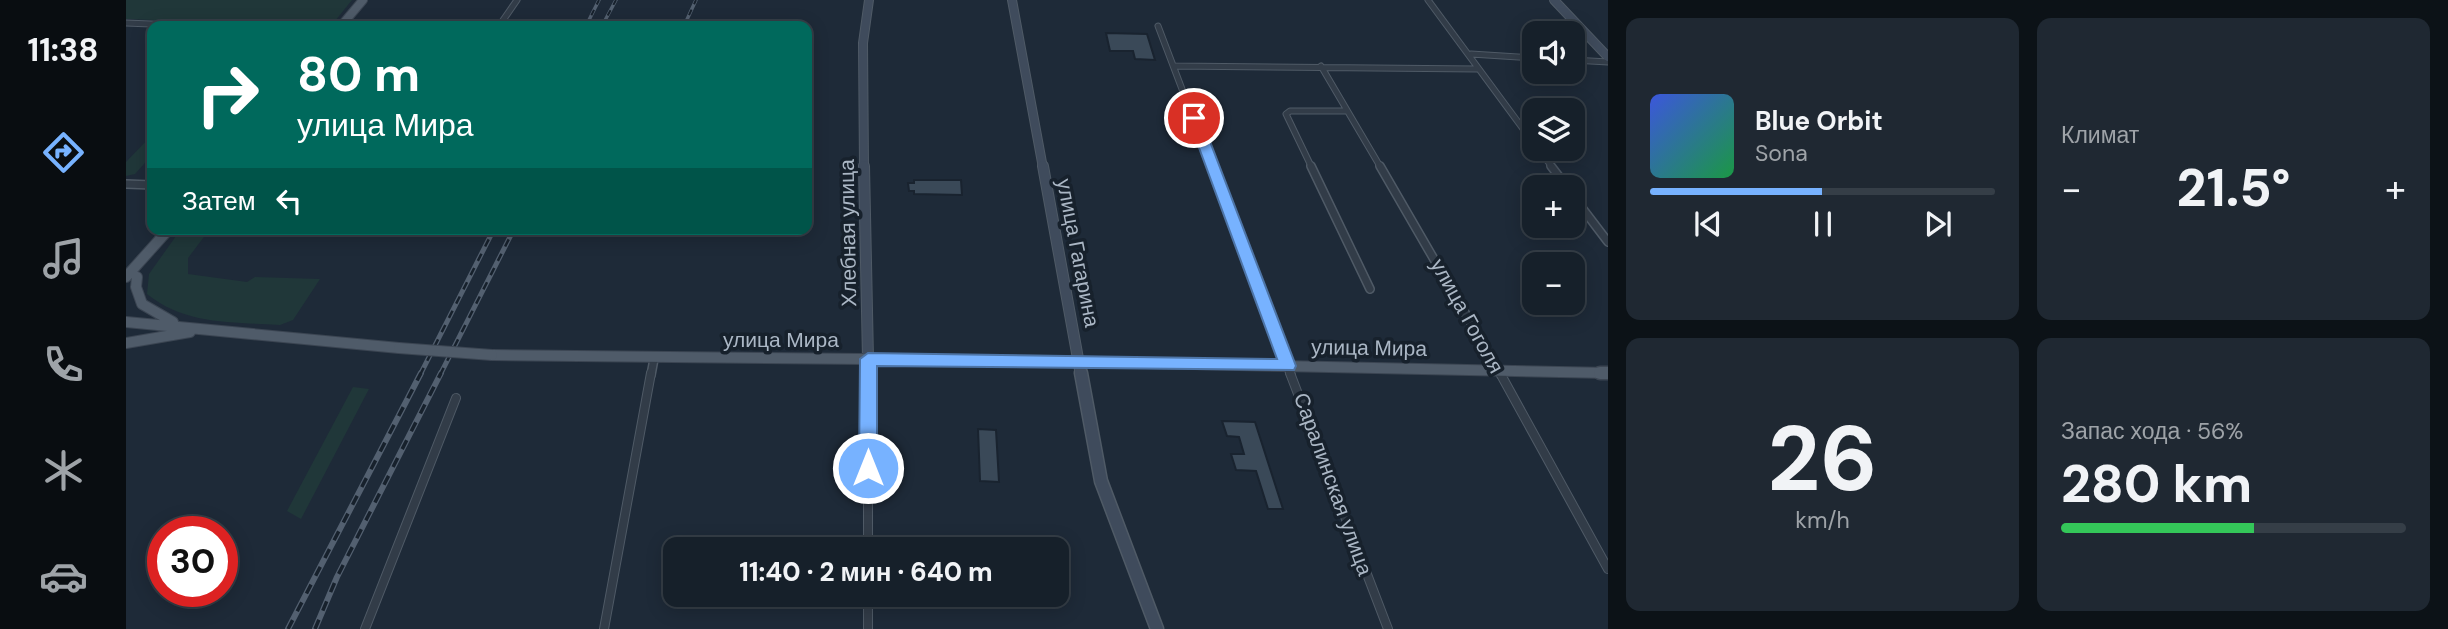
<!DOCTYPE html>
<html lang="ru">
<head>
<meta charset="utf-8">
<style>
  :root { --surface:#16202a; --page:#1f2832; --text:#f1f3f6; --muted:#9ea3a8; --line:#353e47; --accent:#77b2ff }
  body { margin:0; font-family:"DM Sans",sans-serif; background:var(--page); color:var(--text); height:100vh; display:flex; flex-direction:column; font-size:26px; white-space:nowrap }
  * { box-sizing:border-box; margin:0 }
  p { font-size:23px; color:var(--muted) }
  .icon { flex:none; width:38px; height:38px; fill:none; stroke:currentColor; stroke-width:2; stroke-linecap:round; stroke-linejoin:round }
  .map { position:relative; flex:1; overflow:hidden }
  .panel { display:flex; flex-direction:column; gap:18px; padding:18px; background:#0c1217; width:840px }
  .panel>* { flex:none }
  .top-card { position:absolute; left:21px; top:21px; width:665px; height:214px; border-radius:14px; box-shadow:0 4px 18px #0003,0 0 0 2px var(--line); background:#00695c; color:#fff; overflow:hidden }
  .tools { position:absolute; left:1396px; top:21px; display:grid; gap:14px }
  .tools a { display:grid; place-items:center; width:63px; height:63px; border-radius:14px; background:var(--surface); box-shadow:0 4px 18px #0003,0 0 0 2px var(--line); font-size:35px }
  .speed { position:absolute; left:21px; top:516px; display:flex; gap:14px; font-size:35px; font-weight:700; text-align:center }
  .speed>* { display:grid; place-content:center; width:91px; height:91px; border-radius:50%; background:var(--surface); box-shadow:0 4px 18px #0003,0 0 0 2px var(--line); line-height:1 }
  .speed .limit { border:10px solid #d22; background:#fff; color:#111 }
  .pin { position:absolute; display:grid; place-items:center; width:60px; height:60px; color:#fff; margin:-30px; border:4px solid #fff; border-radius:50%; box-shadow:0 2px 7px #0007 }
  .me { position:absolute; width:77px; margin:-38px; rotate:0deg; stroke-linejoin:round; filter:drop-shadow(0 0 5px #0008) }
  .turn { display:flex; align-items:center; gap:24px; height:147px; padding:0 35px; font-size:32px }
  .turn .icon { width:91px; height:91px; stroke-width:2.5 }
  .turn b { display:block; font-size:49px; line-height:60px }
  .then { display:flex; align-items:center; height:66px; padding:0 35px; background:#0003; gap:14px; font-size:26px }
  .big { font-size:52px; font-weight:800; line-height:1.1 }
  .panel .tile { flex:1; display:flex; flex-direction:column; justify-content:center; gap:10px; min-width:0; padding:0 24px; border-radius:14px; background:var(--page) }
  .panel .dial { align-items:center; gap:0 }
  .dial b { font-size:91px; line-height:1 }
  .song { display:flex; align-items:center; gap:21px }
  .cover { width:84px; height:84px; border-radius:10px; background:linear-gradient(135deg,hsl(230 70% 55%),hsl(140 70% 35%)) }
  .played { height:7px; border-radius:4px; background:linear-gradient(90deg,var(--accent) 50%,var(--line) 50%) }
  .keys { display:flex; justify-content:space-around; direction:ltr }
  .heat { display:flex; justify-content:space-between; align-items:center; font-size:38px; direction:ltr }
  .charge { height:10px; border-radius:5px; background:linear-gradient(90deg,#34c759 56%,var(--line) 0) }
  .panel .tiles { flex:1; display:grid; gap:18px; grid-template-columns:repeat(2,1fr) }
  .trip { position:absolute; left:537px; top:537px; width:406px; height:70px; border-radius:14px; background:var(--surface); box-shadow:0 4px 18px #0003,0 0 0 2px var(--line); font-weight:800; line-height:70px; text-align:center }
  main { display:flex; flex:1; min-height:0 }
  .dock { display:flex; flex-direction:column; width:126px; justify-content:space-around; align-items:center; background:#090d11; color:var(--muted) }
  .dock .icon { width:49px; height:49px }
  .dock .on { color:var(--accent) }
  .dock b { font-size:32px; color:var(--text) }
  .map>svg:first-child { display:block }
  .green { fill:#203739 }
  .building { fill:#3a4958; stroke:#19232f; stroke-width:2 }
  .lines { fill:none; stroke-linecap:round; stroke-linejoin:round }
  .street-far2-casing { stroke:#4f5a66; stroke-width:7 }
  .street-far1-casing { stroke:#4f5a66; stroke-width:10 }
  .street-casing { stroke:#4f5a66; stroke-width:10 }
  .secondary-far2-casing { stroke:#4f5a66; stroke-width:10 }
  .secondary-far1-casing { stroke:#4f5a66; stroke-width:12 }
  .secondary-casing { stroke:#4f5a66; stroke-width:15 }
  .primary-far2-casing { stroke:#3b4552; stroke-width:10 }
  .primary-far1-casing { stroke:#3b4552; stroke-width:12 }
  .primary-casing { stroke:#3b4552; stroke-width:15 }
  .street-far2 { stroke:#323c48; stroke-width:5 }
  .street-far1 { stroke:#323c48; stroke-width:7 }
  .street { stroke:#323c48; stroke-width:8 }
  .secondary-far2 { stroke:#3f4b5c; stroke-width:8 }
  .secondary-far1 { stroke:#3f4b5c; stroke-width:10 }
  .secondary { stroke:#3f4b5c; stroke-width:12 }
  .primary-far2 { stroke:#4f5b69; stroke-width:8 }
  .primary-far1 { stroke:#4f5b69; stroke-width:10 }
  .primary { stroke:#4f5b69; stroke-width:12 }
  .rail-far2-casing { stroke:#536070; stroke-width:3.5 }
  .rail-far1-casing { stroke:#536070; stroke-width:5 }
  .rail-casing { stroke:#536070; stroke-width:6 }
  .rail-far2 { stroke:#17212c; stroke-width:2; stroke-dasharray:6; stroke-linecap:butt }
  .rail-far1 { stroke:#17212c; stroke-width:2.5; stroke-dasharray:8; stroke-linecap:butt }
  .rail { stroke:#17212c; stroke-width:3.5; stroke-dasharray:10; stroke-linecap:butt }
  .primary-bridge-casing { stroke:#3b4552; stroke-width:12; stroke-linecap:butt }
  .primary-bridge { stroke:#4f5b69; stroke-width:10 }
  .route { fill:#77b2ff; stroke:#4d74a6; stroke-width:2 }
  .labels { text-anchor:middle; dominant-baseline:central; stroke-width:7; stroke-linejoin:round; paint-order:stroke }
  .street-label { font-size:21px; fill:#abb7c5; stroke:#17212c }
</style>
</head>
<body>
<main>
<nav class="dock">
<b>11:38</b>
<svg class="icon on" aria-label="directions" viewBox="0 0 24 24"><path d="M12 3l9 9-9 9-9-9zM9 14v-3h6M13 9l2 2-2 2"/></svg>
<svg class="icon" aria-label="music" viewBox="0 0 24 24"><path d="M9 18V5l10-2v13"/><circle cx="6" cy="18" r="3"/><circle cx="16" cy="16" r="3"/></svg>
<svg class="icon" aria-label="phone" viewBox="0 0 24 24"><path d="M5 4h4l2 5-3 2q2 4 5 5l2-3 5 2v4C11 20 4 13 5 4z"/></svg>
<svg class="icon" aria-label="climate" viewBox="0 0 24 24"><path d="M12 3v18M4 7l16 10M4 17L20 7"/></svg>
<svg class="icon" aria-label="car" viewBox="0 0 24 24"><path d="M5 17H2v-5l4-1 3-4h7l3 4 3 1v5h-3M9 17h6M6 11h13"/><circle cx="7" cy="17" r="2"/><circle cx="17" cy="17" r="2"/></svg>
</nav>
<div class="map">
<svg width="1482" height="629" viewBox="0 0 1482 629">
  <rect width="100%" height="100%" fill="#1e2a38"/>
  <path class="green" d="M0,0H226L205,26L0,19Z
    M26,135V155L9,174L0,176V162Z
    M55,229H84L62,258V274L121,282L129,277L194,279L167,320L154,325C107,322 59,325 21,294L23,274Z
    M227,387L243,389L175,519L161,511Z"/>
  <path class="building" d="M980,33L1021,34L1029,60L1009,59L1007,51H984Z
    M788,180H835L836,195L788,194V191H783L782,183H788Z
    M1096,421L1129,422L1157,509H1142L1130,471L1110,470L1105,454H1118L1113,437L1101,436Z
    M852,429L870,430L873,482L854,481Z"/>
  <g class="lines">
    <defs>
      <path id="street-far2" d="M1302,0L1409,145
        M0,23L73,26
        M373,26L391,0
        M1032,26L1086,168
        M1345,54L1409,58
        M1447,60L1482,62
        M1049,66L1351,69
        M1195,66L1255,168
        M1412,149L1427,168
        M1186,168L1160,114L1164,111H1221"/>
      <path id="street-far1" d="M1085,166L1165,375
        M1185,166L1244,289
        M1254,166L1375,375
        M1425,166L1441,187
        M0,184L26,185
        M1447,196L1482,242
        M742,359V375
        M525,375L528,359"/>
      <path id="street" d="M742,373V550
        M1164,373L1262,629
        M1374,373L1482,569
        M742,595V629
        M239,629L330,398
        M478,629L525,373"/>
      <path id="secondary-far2" d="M886,0L917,168
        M1428,0L1482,57
        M738,168L737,43L743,0"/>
      <path id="secondary-far1" d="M738,166L742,359
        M917,166L955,375"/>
      <path id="secondary" d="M955,373L975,481L1031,629"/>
      <path id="primary-far2" d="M215,26L237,0"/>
      <path id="primary-far1" d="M0,277L43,229
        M11,277L10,287L16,304L47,322
        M0,322L273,348
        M0,343L64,332
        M366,355L929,361L1482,373"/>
      <path id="primary" d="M1474,373H1482"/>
    </defs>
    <use href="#street-far2" class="street-far2-casing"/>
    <use href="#street-far1" class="street-far1-casing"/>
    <use href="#street" class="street-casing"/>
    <use href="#secondary-far2" class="secondary-far2-casing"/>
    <use href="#secondary-far1" class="secondary-far1-casing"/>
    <use href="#secondary" class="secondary-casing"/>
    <use href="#primary-far2" class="primary-far2-casing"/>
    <use href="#primary-far1" class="primary-far1-casing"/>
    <use href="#primary" class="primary-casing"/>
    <use href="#street-far2" class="street-far2"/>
    <use href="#street-far1" class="street-far1"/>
    <use href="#street" class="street"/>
    <use href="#secondary-far2" class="secondary-far2"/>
    <use href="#secondary-far1" class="secondary-far1"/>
    <use href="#secondary" class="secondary"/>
    <use href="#primary-far2" class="primary-far2"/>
    <use href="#primary-far1" class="primary-far1"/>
    <use href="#primary" class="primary"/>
    <defs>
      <path id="rail-far2" d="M460,26L473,0
        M476,26L490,0
        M558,26L570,0"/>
      <path id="rail-far1" d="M294,375L368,229
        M314,375L388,229"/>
      <path id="rail" d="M162,629L295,373
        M189,629L211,577L315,373"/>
    </defs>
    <use href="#rail-far2" class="rail-far2-casing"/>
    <use href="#rail-far1" class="rail-far1-casing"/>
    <use href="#rail" class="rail-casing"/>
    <use href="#rail-far2" class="rail-far2"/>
    <use href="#rail-far1" class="rail-far1"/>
    <use href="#rail" class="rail"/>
    <defs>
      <path id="primary-bridge" d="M273,348L366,355"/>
    </defs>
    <use href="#primary-bridge" class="primary-bridge-casing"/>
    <use href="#primary-bridge" class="primary-bridge"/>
  </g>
  <path class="route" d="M1068,114L1075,118L1170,366L1168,370L751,366V468L749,474L742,476L736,474L733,468L734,359L742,353L1151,359L1062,118Z"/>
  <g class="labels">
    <g class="street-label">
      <text transform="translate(722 233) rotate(-91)">Хлебная улица</text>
      <text transform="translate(952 253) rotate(79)">улица Гагарина</text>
      <text transform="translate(1341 316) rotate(61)">улица Гоголя</text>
      <text x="655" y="340">улица Мира</text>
      <text transform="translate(1243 348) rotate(1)">улица Мира</text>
      <text transform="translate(1207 484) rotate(70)">Саралинская улица</text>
    </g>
  </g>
</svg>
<div class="tools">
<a><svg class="icon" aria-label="sound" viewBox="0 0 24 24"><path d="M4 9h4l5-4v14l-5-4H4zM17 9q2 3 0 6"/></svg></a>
<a><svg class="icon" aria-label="layers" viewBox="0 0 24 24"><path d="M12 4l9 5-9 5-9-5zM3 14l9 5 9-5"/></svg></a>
<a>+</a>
<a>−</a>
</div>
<div class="speed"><div class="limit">30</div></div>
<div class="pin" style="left:1068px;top:118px;background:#d93025"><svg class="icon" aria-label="arrive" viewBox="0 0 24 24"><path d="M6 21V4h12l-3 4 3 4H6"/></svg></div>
<svg class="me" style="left:742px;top:468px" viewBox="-20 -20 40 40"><circle r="17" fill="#77b2ff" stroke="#fff" stroke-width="3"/><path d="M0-11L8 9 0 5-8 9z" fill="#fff"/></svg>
<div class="trip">11:40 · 2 мин · 640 m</div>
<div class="top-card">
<div class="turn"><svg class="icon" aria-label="right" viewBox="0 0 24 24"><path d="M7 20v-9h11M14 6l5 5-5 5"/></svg><div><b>80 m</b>улица Мира</div></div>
<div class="then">Затем<svg class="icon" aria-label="left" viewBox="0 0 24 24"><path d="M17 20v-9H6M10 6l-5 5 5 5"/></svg></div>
</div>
</div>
<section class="panel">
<div class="tiles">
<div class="tile">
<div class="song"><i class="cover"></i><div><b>Blue Orbit</b><p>Sona</p></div></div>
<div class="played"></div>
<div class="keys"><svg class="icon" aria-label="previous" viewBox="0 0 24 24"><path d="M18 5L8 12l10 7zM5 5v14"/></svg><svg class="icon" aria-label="pause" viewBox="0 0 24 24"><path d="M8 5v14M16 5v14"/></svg><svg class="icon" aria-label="next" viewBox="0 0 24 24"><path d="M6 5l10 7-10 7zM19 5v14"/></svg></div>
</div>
<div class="tile"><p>Климат</p>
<div class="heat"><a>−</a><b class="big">21.5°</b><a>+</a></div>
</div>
<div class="tile dial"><b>26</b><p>km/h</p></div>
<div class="tile"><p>Запас хода · 56%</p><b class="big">280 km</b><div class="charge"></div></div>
</div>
</section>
</main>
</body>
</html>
